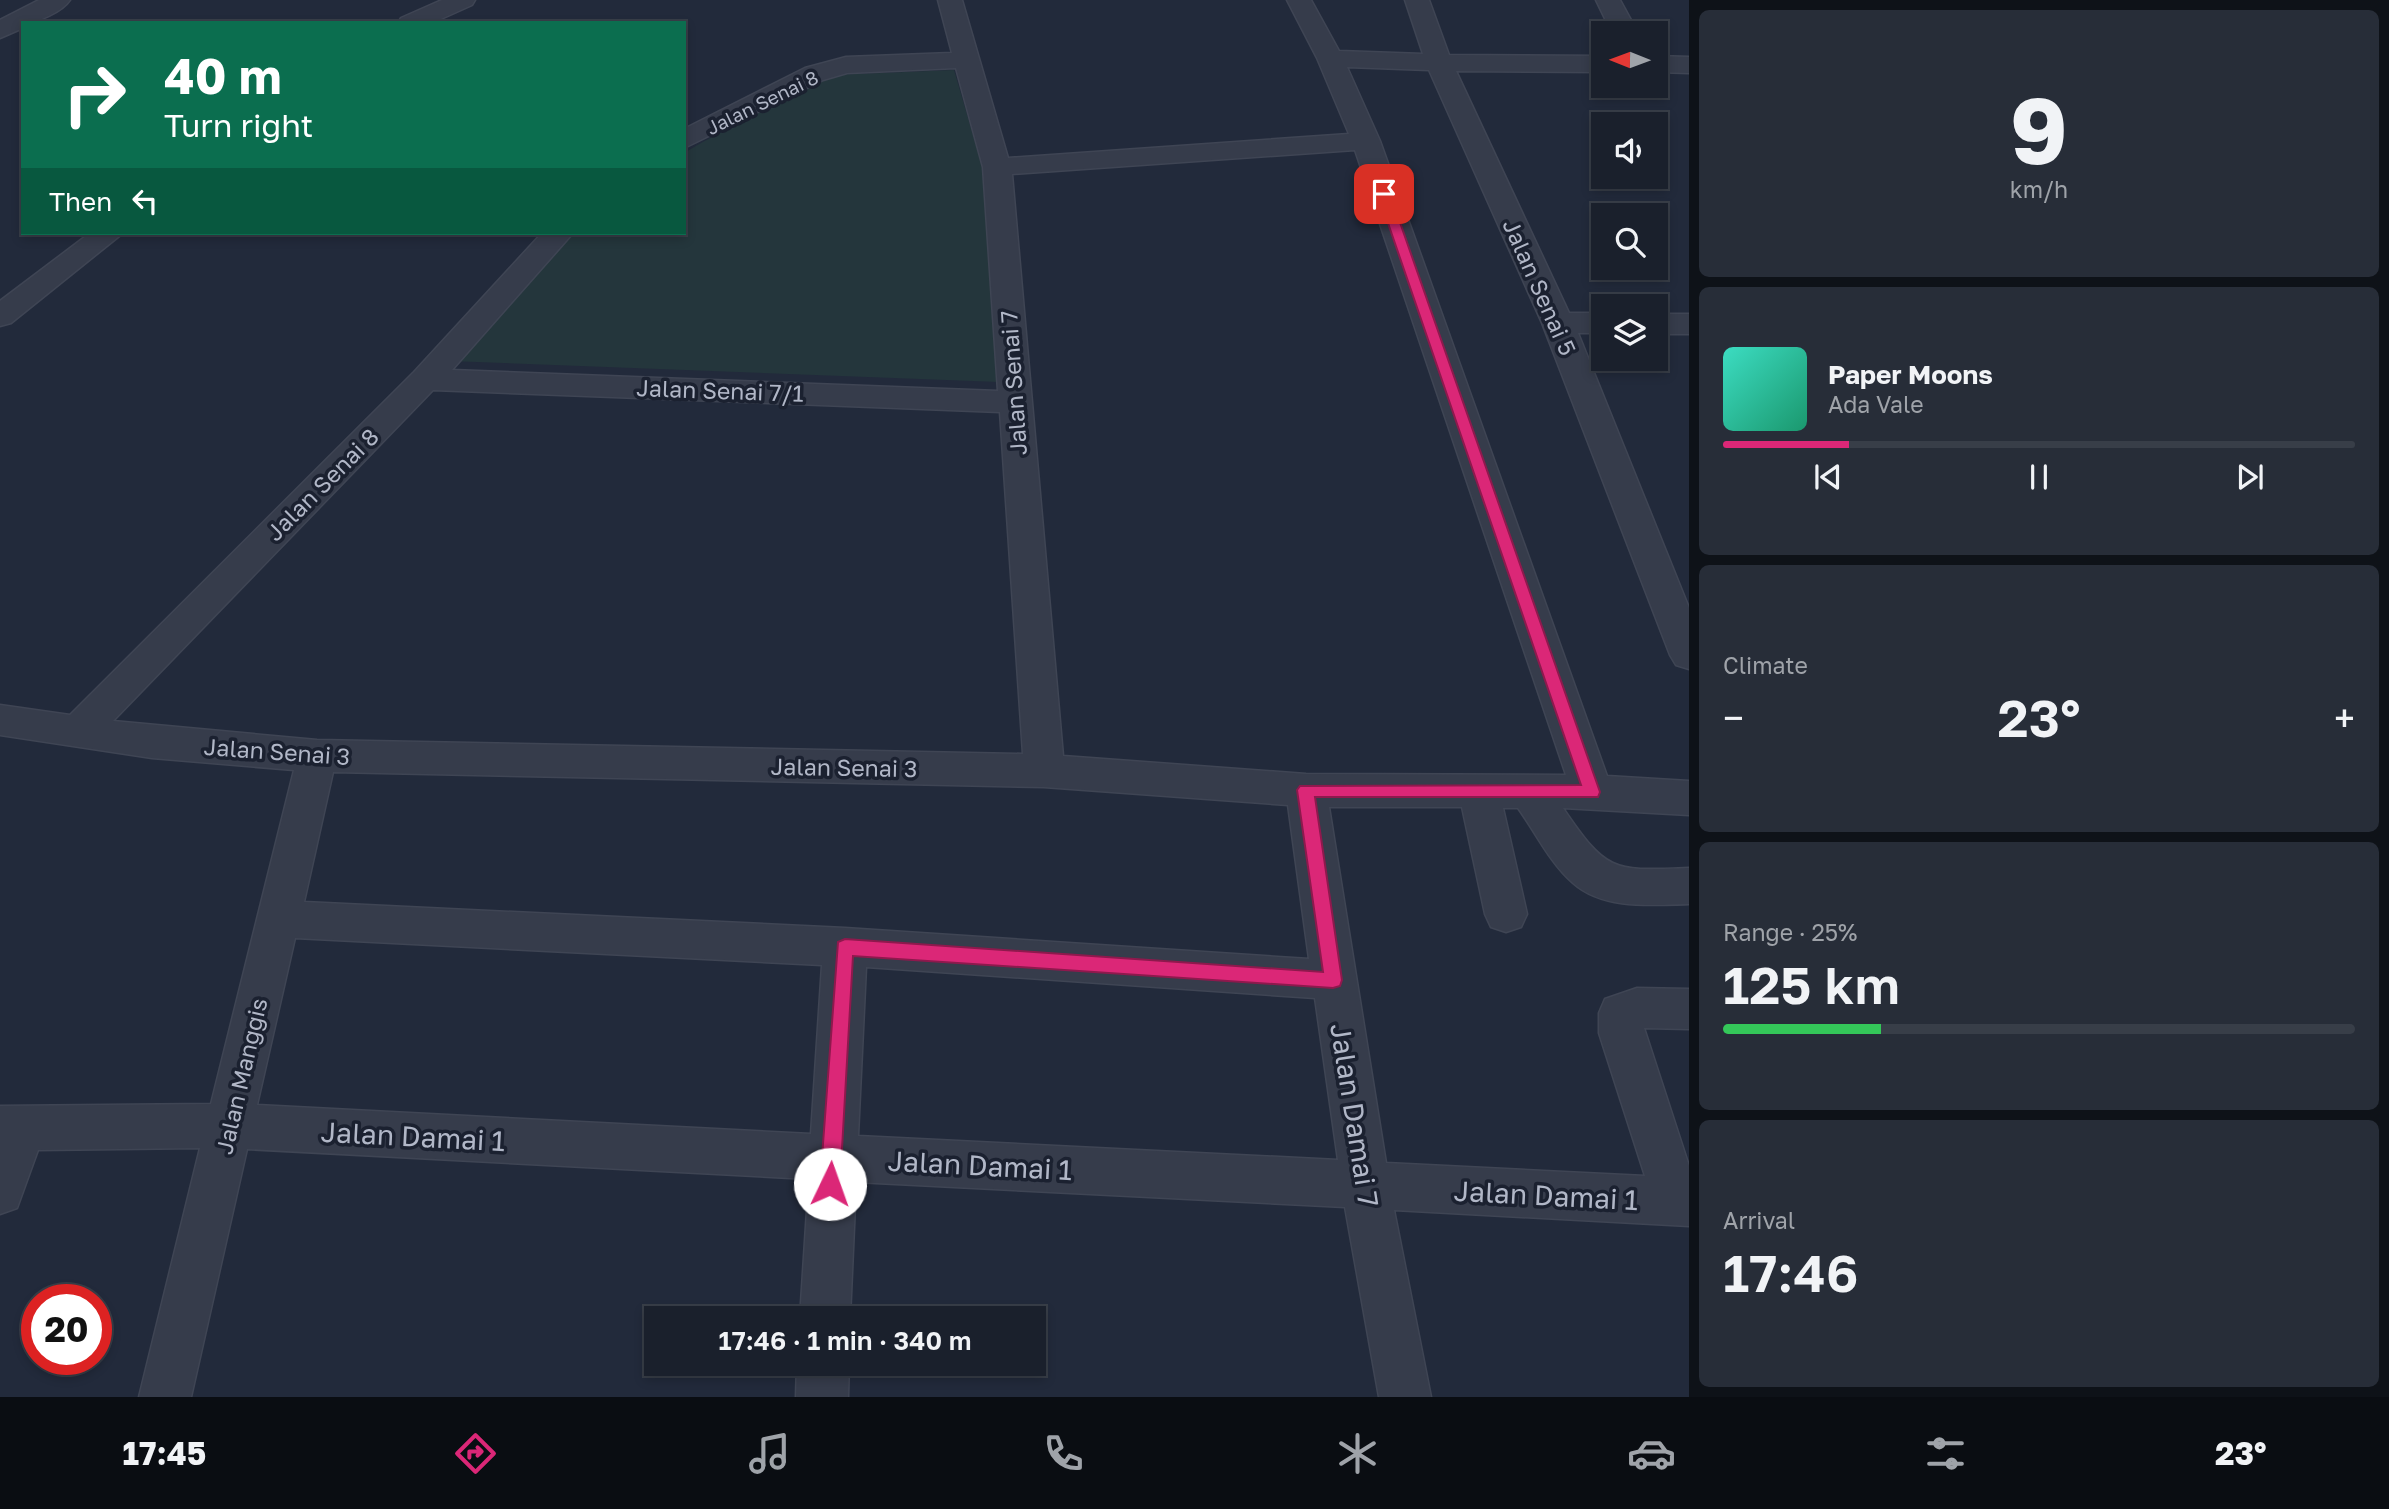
<!DOCTYPE html>
<html lang="en">
<head>
<meta charset="utf-8">
<style>
  :root { --surface:#1a202c; --page:#272d38; --text:#f1f3f6; --muted:#9fa3a9; --line:#383e48; --accent:#db2777 }
  body { margin:0; font-family:"Golos Text",sans-serif; background:var(--page); color:var(--text); height:100vh; display:flex; flex-direction:column; font-size:26px; white-space:nowrap }
  * { box-sizing:border-box; margin:0 }
  p { font-size:23px; color:var(--muted) }
  .icon { flex:none; width:38px; height:38px; fill:none; stroke:currentColor; stroke-width:2; stroke-linecap:round; stroke-linejoin:round }
  .map { position:relative; flex:1; overflow:hidden }
  .side { display:flex; flex-direction:column; gap:10px; padding:10px; background:#0e1218; width:700px }
  .side>* { flex:none }
  .banner { position:absolute; left:21px; top:21px; width:665px; height:214px; border-radius:0px; box-shadow:0 4px 10px #0003,0 0 0 2px var(--line); background:#0b6e4f; color:#fff; overflow:hidden }
  .needle { width:46px; rotate:271deg }
  .tools { position:absolute; left:1591px; top:21px; display:grid; gap:14px }
  .tools a { display:grid; place-items:center; width:77px; height:77px; border-radius:0px; background:var(--surface); box-shadow:0 4px 10px #0003,0 0 0 2px var(--line); font-size:35px }
  .speed { position:absolute; left:21px; top:1284px; display:flex; gap:14px; font-size:35px; font-weight:700; text-align:center }
  .speed>* { display:grid; place-content:center; width:91px; height:91px; border-radius:50%; background:var(--surface); box-shadow:0 4px 10px #0003,0 0 0 2px var(--line); line-height:1 }
  .speed .limit { border:10px solid #d22; background:#fff; color:#111 }
  .pin { position:absolute; display:grid; place-items:center; width:60px; height:60px; color:#fff; margin:-30px; border-radius:14px; box-shadow:0 4px 10px #0006 }
  .me { position:absolute; width:77px; margin:-38px; rotate:3deg; stroke-linejoin:round; filter:drop-shadow(0 0 5px #0008) }
  .turn { display:flex; align-items:center; gap:24px; height:147px; padding:0 28px; font-size:32px }
  .turn .icon { width:91px; height:91px; stroke-width:2.5 }
  .turn b { display:block; font-size:49px; line-height:60px }
  .then { display:flex; align-items:center; height:66px; padding:0 28px; background:#0003; gap:14px; font-size:26px }
  .big { font-size:52px; font-weight:600; line-height:1.1 }
  .side .tile { flex:1; display:flex; flex-direction:column; justify-content:center; gap:10px; min-width:0; padding:0 24px; border-radius:10px; background:var(--page) }
  .side .dial { align-items:center; gap:0 }
  .dial b { font-size:91px; line-height:1 }
  .song { display:flex; align-items:center; gap:21px }
  .cover { width:84px; height:84px; border-radius:10px; background:linear-gradient(135deg,hsl(170 70% 55%),hsl(160 70% 35%)) }
  .played { height:7px; border-radius:4px; background:linear-gradient(90deg,var(--accent) 20%,var(--line) 20%) }
  .keys { display:flex; justify-content:space-around; direction:ltr }
  .heat { display:flex; justify-content:space-between; align-items:center; font-size:38px; direction:ltr }
  .charge { height:10px; border-radius:5px; background:linear-gradient(90deg,#34c759 25%,var(--line) 0) }
  .trip { position:absolute; left:644px; top:1306px; width:402px; height:70px; border-radius:0px; background:var(--surface); box-shadow:0 4px 10px #0003,0 0 0 2px var(--line); font-weight:600; line-height:70px; text-align:center }
  .menu { display:flex; height:112px; justify-content:space-around; align-items:center; background:#0a0d12; color:var(--muted) }
  .menu .icon { width:49px; height:49px }
  .menu .active { color:var(--accent) }
  .menu b { font-size:32px; color:var(--text) }
  main { display:flex; flex:1; min-height:0 }
  .map>svg:first-child { display:block }
  .green { fill:#24363c }
  .lines { fill:none; stroke-linecap:round; stroke-linejoin:round }
  .minor-casing { stroke:#3f4554; stroke-width:3 }
  .minor { fill:#363c4b; fill-rule:evenodd }
  .route { fill:#db2777; stroke:#8e194d; stroke-width:2 }
  .labels { text-anchor:middle; dominant-baseline:central; stroke-width:7; stroke-linejoin:round; paint-order:stroke }
  .far-street-label { font-size:19px; fill:#b1b7c7; stroke:#1b2130 }
  .street-label { font-size:23px; fill:#b1b7c7; stroke:#1b2130 }
  .near-street-label { font-size:28px; fill:#b1b7c7; stroke:#1b2130 }
</style>
</head>
<body>
<main>
<div class="map">
<svg width="1689" height="1397" viewBox="0 0 1689 1397">
  <rect width="100%" height="100%" fill="#222a3b"/>
  <path class="green" d="M954,70L983,169L999,382L449,361L573,233H684V153L701,143L830,75Z"/>
  <g class="lines">
    <defs>
      <path id="minor" d="M39,0H70C62,12 37,23 23,23V28L0,38V20Z
        M442,0H475L472,5L432,23H398L401,18Z
        M938,0H962L1008,158L1349,134L1317,58L1287,0H1311L1339,51L1423,54L1405,0H1429L1449,55L1603,56V72L1456,71L1569,313H1603V333H1578L1689,608V669L1676,665L1670,655L1542,323L1429,70L1347,67L1380,141L1607,776L1689,781V815L1563,808C1607,873 1613,871 1689,868V904C1652,905 1603,910 1573,883C1550,863 1536,833 1518,808H1503L1527,914L1521,927L1506,932L1491,927L1485,914L1462,807H1329L1386,1163L1645,1176L1599,1033V1013L1605,999L1637,988L1689,989V1029L1644,1028L1689,1166V1226L1394,1210L1431,1397H1379L1345,1207L856,1182L850,1318H800L809,1179L247,1149L191,1397H139L200,1148L38,1150L17,1208L0,1214V1106L211,1104L294,770L152,758L0,735V705L70,715L414,372L542,233H573L452,370L998,391L983,167L956,68L847,73L823,80L684,148V129L805,68L846,57L952,53ZM1355,150L1566,775L1306,774L1063,756L1012,174ZM433,390L1000,412L1023,754L317,740L113,721ZM333,772L1044,787L1288,805L1309,959L845,928L304,902ZM295,938L822,965L811,1134L257,1105ZM866,967L1315,998L1338,1160L858,1136Z
        M1596,0H1620L1638,33H1612Z
        M1656,56L1689,57V73L1656,72Z
        M90,233H123L11,323L0,326V301Z
        M1656,314H1689V334H1656Z
        M797,1363H849L848,1397H796Z"/>
    </defs>
    <use href="#minor" class="minor-casing"/>
    <use href="#minor" class="minor"/>
  </g>
  <path class="route" d="M1384,190L1390,194L1600,792L1598,797H1315L1342,980L1340,986L1333,988L853,956L840,1184L837,1191L830,1194L823,1191L820,1184L838,942L845,939L1323,972L1297,790L1300,786L1581,785L1378,194Z"/>
  <g class="labels">
    <g class="far-street-label">
      <text transform="translate(762 102) rotate(-26)">Jalan Senai 8</text>
    </g>
    <g class="street-label">
      <text transform="translate(1540 287) rotate(66)">Jalan Senai 5</text>
      <text transform="translate(1013 383) rotate(-94)">Jalan Senai 7</text>
      <text transform="translate(720 390) rotate(2)">Jalan Senai 7/1</text>
      <text transform="translate(322 484) rotate(-45)">Jalan Senai 8</text>
      <text transform="translate(277 751) rotate(4)">Jalan Senai 3</text>
      <text transform="translate(844 767) rotate(1)">Jalan Senai 3</text>
      <text transform="translate(241 1076) rotate(-77)">Jalan Manggis</text>
    </g>
    <g class="near-street-label">
      <text transform="translate(1355 1115) rotate(81)">Jalan Damai 7</text>
      <text transform="translate(413 1136) rotate(3)">Jalan Damai 1</text>
      <text transform="translate(980 1165) rotate(3)">Jalan Damai 1</text>
      <text transform="translate(1546 1195) rotate(3)">Jalan Damai 1</text>
    </g>
  </g>
</svg>
<div class="tools">
<a><svg class="needle" viewBox="-14 -14 28 28"><path d="M0-13l5 13h-10z" fill="#e53935"/><path d="M0 13l5-13h-10z" fill="#9fa3a9"/></svg></a>
<a><svg class="icon" aria-label="sound" viewBox="0 0 24 24"><path d="M4 9h4l5-4v14l-5-4H4zM17 9q2 3 0 6"/></svg></a>
<a><svg class="icon" aria-label="search" viewBox="0 0 24 24"><circle cx="10" cy="10" r="6"/><path d="M15 15l6 6"/></svg></a>
<a><svg class="icon" aria-label="layers" viewBox="0 0 24 24"><path d="M12 4l9 5-9 5-9-5zM3 14l9 5 9-5"/></svg></a>
</div>
<div class="speed"><div class="limit">20</div></div>
<div class="pin" style="left:1384px;top:194px;background:#d93025"><svg class="icon" aria-label="arrive" viewBox="0 0 24 24"><path d="M6 21V4h12l-3 4 3 4H6"/></svg></div>
<svg class="me" style="left:830px;top:1184px" viewBox="-20 -20 40 40"><circle r="19" fill="#fff"/><path d="M0-13L10 11 0 6-10 11z" fill="#db2777"/></svg>
<div class="trip">17:46 · 1 min · 340 m</div>
<div class="banner">
<div class="turn"><svg class="icon" aria-label="right" viewBox="0 0 24 24"><path d="M7 20v-9h11M14 6l5 5-5 5"/></svg><div><b>40 m</b>Turn right</div></div>
<div class="then">Then<svg class="icon" aria-label="left" viewBox="0 0 24 24"><path d="M17 20v-9H6M10 6l-5 5 5 5"/></svg></div>
</div>
</div>
<section class="side">
<div class="tile dial"><b>9</b><p>km/h</p></div>
<div class="tile">
<div class="song"><i class="cover"></i><div><b>Paper Moons</b><p>Ada Vale</p></div></div>
<div class="played"></div>
<div class="keys"><svg class="icon" aria-label="previous" viewBox="0 0 24 24"><path d="M18 5L8 12l10 7zM5 5v14"/></svg><svg class="icon" aria-label="pause" viewBox="0 0 24 24"><path d="M8 5v14M16 5v14"/></svg><svg class="icon" aria-label="next" viewBox="0 0 24 24"><path d="M6 5l10 7-10 7zM19 5v14"/></svg></div>
</div>
<div class="tile"><p>Climate</p>
<div class="heat"><a>−</a><b class="big">23°</b><a>+</a></div>
</div>
<div class="tile"><p>Range · 25%</p><b class="big">125 km</b><div class="charge"></div></div>
<div class="tile"><p>Arrival</p><b class="big">17:46</b></div>
</section>
</main>
<nav class="menu">
<b>17:45</b>
<svg class="icon active" aria-label="directions" viewBox="0 0 24 24"><path d="M12 3l9 9-9 9-9-9zM9 14v-3h6M13 9l2 2-2 2"/></svg>
<svg class="icon" aria-label="music" viewBox="0 0 24 24"><path d="M9 18V5l10-2v13"/><circle cx="6" cy="18" r="3"/><circle cx="16" cy="16" r="3"/></svg>
<svg class="icon" aria-label="phone" viewBox="0 0 24 24"><path d="M5 4h4l2 5-3 2q2 4 5 5l2-3 5 2v4C11 20 4 13 5 4z"/></svg>
<svg class="icon" aria-label="climate" viewBox="0 0 24 24"><path d="M12 3v18M4 7l16 10M4 17L20 7"/></svg>
<svg class="icon" aria-label="car" viewBox="0 0 24 24"><path d="M5 17H2v-5l4-1 3-4h7l3 4 3 1v5h-3M9 17h6M6 11h13"/><circle cx="7" cy="17" r="2"/><circle cx="17" cy="17" r="2"/></svg>
<svg class="icon" aria-label="filters" viewBox="0 0 24 24"><path d="M4 7h16M4 17h16"/><circle cx="9" cy="7" r="2"/><circle cx="15" cy="17" r="2"/></svg>
<b>23°</b>
</nav>
</body>
</html>
